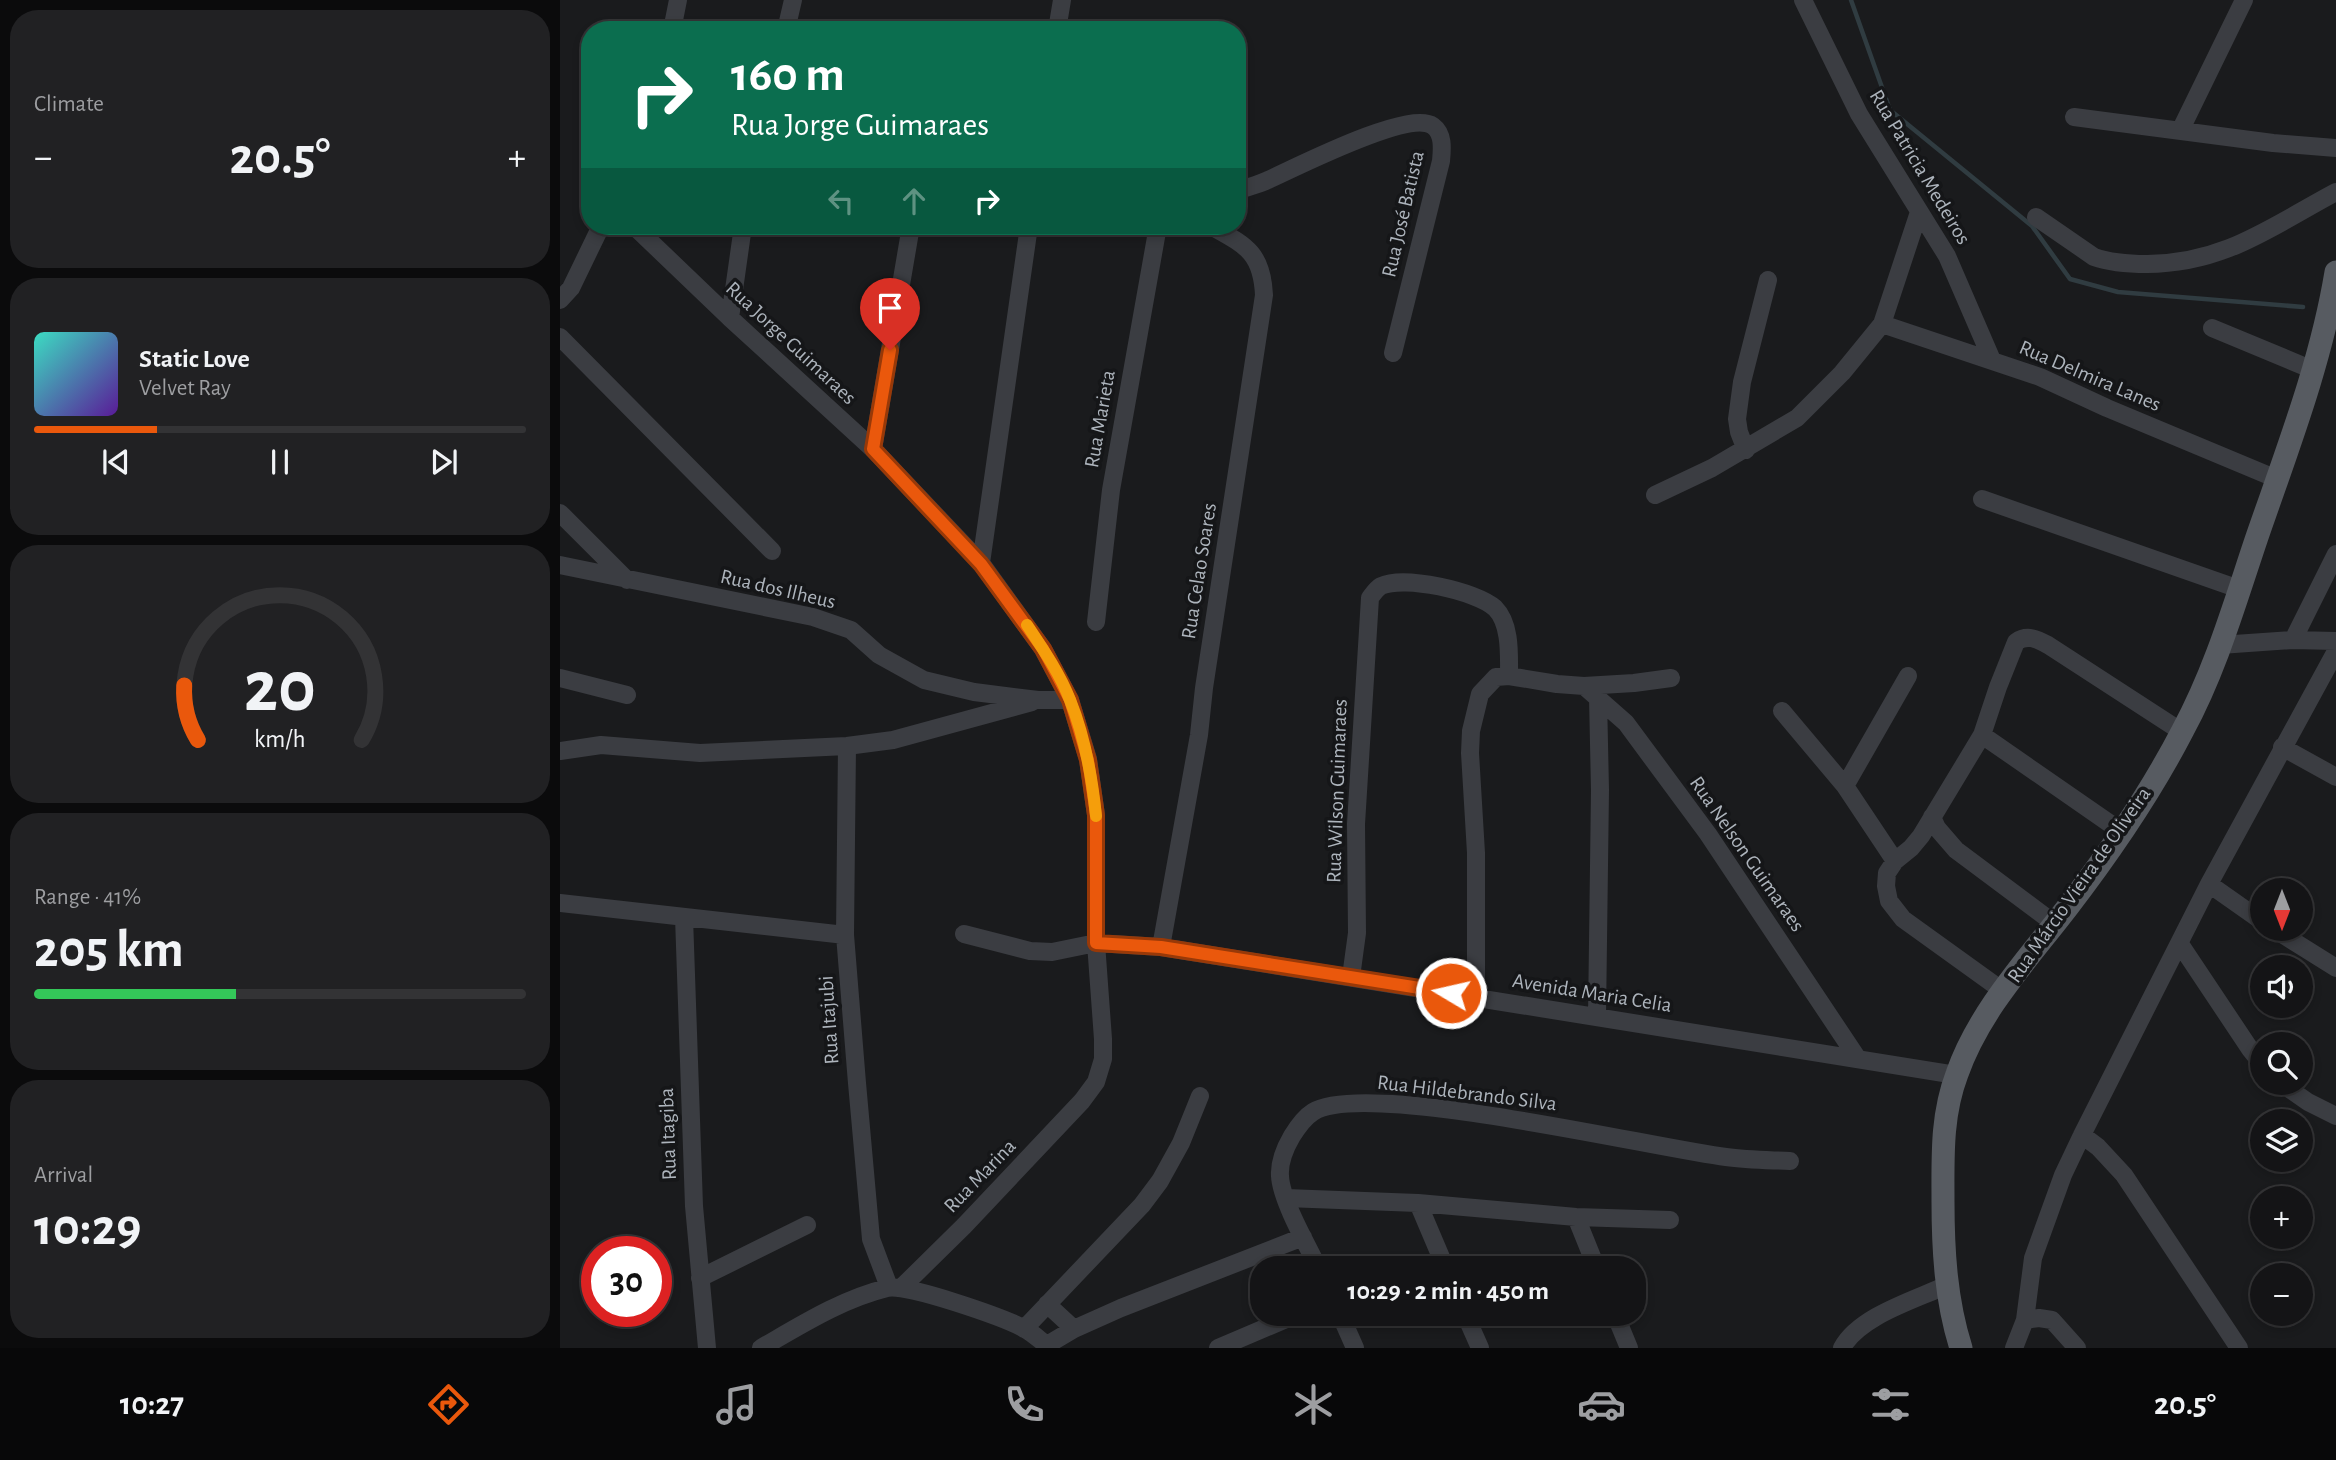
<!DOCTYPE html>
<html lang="en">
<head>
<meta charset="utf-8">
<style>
  :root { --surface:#141416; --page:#212123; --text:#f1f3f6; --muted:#9d9ea1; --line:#333335; --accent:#ea580c }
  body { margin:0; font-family:"Alegreya Sans",sans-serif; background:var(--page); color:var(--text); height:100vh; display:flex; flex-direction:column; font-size:26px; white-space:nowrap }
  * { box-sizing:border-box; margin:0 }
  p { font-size:23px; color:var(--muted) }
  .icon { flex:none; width:38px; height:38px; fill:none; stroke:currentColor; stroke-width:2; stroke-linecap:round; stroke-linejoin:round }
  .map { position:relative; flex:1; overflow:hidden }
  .side { display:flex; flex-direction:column; gap:10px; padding:10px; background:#0b0b0c; width:560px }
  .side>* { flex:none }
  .top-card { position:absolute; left:21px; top:21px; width:665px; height:214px; border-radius:28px; box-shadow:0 4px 10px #0003,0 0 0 2px var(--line); background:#0b6e4f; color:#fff; overflow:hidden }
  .needle { width:46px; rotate:180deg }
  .tools { position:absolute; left:1690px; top:878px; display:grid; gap:14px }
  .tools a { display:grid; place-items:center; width:63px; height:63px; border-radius:50%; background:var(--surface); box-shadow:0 4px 10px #0003,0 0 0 2px var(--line); font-size:35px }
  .speed { position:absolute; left:21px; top:1236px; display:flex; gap:14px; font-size:35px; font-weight:700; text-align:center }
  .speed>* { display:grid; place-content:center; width:91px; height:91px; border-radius:50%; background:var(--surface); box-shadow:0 4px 10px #0003,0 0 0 2px var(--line); line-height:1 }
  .speed .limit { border:10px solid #d22; background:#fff; color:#111 }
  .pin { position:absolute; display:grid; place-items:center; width:60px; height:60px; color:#fff; margin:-72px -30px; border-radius:50% 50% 50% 0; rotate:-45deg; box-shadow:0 0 7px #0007 }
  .pin .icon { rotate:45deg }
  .me { position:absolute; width:77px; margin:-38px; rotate:279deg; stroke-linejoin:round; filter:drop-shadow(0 0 5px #0008) }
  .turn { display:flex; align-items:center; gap:24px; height:147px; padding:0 35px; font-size:32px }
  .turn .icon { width:91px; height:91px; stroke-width:2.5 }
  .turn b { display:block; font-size:49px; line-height:60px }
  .lanes { display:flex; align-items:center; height:66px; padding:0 35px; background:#0003; justify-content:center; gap:35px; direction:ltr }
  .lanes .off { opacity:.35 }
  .big { font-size:52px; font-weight:700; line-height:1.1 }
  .side .card { flex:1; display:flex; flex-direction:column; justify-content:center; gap:10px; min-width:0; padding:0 24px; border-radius:28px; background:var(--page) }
  .side .dial { align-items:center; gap:0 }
  .dial svg { height:182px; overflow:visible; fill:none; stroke:var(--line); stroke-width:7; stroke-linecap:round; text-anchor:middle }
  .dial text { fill:var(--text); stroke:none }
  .song { display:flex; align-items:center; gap:21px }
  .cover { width:84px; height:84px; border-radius:10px; background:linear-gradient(135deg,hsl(170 70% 55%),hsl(270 70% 35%)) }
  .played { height:7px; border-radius:4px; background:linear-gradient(90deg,var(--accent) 25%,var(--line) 25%) }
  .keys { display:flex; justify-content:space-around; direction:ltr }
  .heat { display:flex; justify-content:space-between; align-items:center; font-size:38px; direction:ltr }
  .charge { height:10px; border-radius:5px; background:linear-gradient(90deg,#34c759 41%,var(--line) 0) }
  .trip { position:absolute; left:690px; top:1256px; width:396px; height:70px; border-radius:28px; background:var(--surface); box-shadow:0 4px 10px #0003,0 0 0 2px var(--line); font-weight:700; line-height:70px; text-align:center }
  .menu { display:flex; height:112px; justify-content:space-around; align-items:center; background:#080809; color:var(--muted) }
  .menu .icon { width:49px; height:49px }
  .menu .on { color:var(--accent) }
  .menu b { font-size:32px; color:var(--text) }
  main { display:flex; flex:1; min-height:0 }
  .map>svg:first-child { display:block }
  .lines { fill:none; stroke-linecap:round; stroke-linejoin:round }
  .stream { stroke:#303c41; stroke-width:4.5 }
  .minor { stroke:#3b3d42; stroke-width:18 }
  .major { stroke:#575b61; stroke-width:23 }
  .route-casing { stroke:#983908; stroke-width:18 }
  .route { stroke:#ea580c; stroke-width:12 }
  .slow { stroke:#f59e0b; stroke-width:12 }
  .labels { text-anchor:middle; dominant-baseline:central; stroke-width:7; stroke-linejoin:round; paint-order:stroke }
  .street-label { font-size:21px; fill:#adb4bc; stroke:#151618 }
</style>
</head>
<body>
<main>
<section class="side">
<div class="card"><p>Climate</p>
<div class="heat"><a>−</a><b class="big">20.5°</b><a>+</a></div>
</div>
<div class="card">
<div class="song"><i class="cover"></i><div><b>Static Love</b><p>Velvet Ray</p></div></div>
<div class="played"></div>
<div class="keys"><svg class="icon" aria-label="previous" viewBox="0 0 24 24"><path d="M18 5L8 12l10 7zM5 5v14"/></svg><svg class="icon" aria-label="pause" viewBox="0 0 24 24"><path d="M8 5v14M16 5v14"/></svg><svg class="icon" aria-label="next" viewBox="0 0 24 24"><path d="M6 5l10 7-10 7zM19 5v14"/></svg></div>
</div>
<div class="card dial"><svg viewBox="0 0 100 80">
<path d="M14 69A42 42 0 1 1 86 69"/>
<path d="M14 69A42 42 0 0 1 8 45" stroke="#ea580c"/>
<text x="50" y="56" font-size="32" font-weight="700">20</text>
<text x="50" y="72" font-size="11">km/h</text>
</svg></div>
<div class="card"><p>Range · 41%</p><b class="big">205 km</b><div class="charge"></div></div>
<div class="card"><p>Arrival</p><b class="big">10:29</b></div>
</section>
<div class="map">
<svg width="1776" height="1348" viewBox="0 0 1776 1348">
  <rect width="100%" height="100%" fill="#1a1b1d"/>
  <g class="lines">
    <path class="stream" d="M1291,0L1330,110L1472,226L1510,279L1558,292L1743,307"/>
    <path class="minor" d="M1243,0L1299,114L1387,256L1432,360
      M112,30L118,0
      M226,30L233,0
      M497,30L502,0
      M1514,117L1713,143L1776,148
      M1621,129L1684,0
      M677,191C687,187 698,185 708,180C735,168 849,109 873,126C884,134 882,150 881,161L833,353
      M1476,217L1534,257C1551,263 1569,264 1587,264C1664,264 1712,226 1776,192
      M74,226L170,318L313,449L421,563L483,649L510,700L528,759L536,815V943L543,1039V1059L536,1082L522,1101L404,1226L342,1287
      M0,300L11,288L41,226
      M170,318L183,226
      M1322,324L1480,377L1547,408L1717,479
      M1652,328L1753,370
      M0,337L212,551
      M313,449L351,226
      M1186,450L1179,432L1177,419L1182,382L1208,280
      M1095,495L1152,468L1237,418L1282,373L1322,324L1359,212
      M1422,499L1679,589
      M0,513L67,580
      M421,563L469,226
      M0,565L253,617L291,630L319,655L364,680L414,692L478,700H510
      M536,622L551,490L598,226
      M1733,640L1776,554
      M1660,645L1733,640L1776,641
      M0,678L67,695
      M1024,686L1066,723L1148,834L1298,1059
      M1222,711L1285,786L1335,861
      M1422,735L1562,832
      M287,746L285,935L297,1083L311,1239L329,1287
      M1722,747L1776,777
      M0,751L41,745L140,753L287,746L333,740L472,702
      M1285,786L1348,676
      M1372,817L1377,828L1396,850L1495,924
      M1649,884L1703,922
      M0,903L285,935
      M124,917L134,1206L147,1348
      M1714,929L1776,968
      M404,934L470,951L492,952L536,943L601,947L1396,1075
      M1620,944L1690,1049L1703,1065
      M601,947L639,735L644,688L704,295C702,252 685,245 651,226
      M791,977L797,933L796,824L810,598C813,594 816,589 821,586C844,575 916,591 935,608C951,624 949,655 949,676
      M1443,991L1343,919L1329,901L1326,886L1327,873L1335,861L1351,848L1361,836L1422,735L1438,687L1456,642C1467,634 1477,639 1488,645L1622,732
      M916,997V853L910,753L911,731L920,694L936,677L949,676L997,684L1024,686L1074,683L1111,678
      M1037,1017L1040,790L1038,697
      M1721,1083L1748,1102L1776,1116
      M1522,1135L1538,1147L1564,1175L1679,1348
      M726,1198L858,1203L1016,1217L1110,1220
      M858,1203L886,1269
      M1016,1217L1037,1269
      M759,1269C748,1247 721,1200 720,1176C719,1162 725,1148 732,1136C737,1128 745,1117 753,1112C804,1079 1093,1148 1166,1157C1187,1160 1208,1160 1230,1161
      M140,1278L247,1225
      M487,1304L514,1329
      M780,1314L795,1348
      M905,1314L920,1348
      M1055,1314L1069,1348
      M1465,1320L1473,1258L1503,1175L1522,1135L1649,884L1776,651
      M464,1329L582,1205L600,1181L621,1143L640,1096
      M487,1345L514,1329L561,1308L743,1237
      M201,1348C241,1325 282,1299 327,1288C346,1283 445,1318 465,1329C474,1334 482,1342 491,1348
      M658,1348L738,1314
      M1282,1348C1299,1316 1355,1300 1387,1285
      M1454,1348L1465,1320L1479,1318L1492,1320L1517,1348"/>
    <path class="major" d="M1401,1348C1386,1301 1383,1251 1383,1202C1383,1158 1381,1116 1397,1074C1419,1011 1467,960 1507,908C1550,852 1591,792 1623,730C1656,669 1675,602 1697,537C1727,450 1761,363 1776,272"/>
  </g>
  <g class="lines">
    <defs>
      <path id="route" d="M330,350L313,449L421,564L483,649L510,700L528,760L536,815V943L601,947L891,993"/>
    </defs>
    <use href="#route" class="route-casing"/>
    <use href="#route" class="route"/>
    <path class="slow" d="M467,625C483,649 500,674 510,700C525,737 532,777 536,816"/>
  </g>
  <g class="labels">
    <g class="street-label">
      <text transform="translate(1360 167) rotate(59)">Rua Patricia Medeiros</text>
      <text transform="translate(843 214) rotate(-77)">Rua José Batista</text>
      <text transform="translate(231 343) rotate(43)">Rua Jorge Guimaraes</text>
      <text transform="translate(1530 376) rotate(23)">Rua Delmira Lanes</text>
      <text transform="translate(540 419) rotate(-80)">Rua Marieta</text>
      <text transform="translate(639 571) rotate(-81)">Rua Celao Soares</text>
      <text transform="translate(218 589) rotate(13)">Rua dos Ilheus</text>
      <text transform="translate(777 791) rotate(-88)">Rua Wilson Guimaraes</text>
      <text transform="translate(1187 854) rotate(55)">Rua Nelson Guimaraes</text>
      <text transform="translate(1519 885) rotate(-55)">Rua Márcio Vieira de Oliveira</text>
      <text transform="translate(1032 993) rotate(9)">Avenida Maria Celia</text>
      <text transform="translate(269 1020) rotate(-94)">Rua Itajubi</text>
      <text transform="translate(907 1093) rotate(7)">Rua Hildebrando Silva</text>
      <text transform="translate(108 1134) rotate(-92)">Rua Itagiba</text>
      <text transform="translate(420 1176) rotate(-46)">Rua Marina</text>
    </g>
  </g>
</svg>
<div class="tools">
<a><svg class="needle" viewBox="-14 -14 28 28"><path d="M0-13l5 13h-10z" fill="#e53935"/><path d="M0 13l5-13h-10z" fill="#9d9ea1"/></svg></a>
<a><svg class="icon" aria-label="sound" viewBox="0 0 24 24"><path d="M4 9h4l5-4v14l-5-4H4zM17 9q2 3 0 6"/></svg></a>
<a><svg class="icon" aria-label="search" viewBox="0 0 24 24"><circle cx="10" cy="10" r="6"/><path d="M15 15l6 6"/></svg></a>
<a><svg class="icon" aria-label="layers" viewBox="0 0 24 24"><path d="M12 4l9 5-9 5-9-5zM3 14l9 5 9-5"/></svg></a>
<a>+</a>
<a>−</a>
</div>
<div class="speed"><div class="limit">30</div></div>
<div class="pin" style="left:330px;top:350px;background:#d93025"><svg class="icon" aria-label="arrive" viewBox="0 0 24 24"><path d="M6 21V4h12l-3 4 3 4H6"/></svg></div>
<svg class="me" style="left:891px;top:993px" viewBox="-20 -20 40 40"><circle r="17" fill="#ea580c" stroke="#fff" stroke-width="3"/><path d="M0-11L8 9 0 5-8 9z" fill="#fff"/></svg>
<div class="trip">10:29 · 2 min · 450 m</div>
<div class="top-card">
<div class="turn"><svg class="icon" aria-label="right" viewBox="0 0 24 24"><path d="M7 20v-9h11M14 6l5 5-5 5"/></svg><div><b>160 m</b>Rua Jorge Guimaraes</div></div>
<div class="lanes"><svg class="icon off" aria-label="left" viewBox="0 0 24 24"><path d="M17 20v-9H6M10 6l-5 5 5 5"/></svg><svg class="icon off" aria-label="ahead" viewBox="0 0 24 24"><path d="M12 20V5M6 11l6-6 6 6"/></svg><svg class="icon" aria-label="right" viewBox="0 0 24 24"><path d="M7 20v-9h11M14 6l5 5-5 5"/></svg></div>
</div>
</div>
</main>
<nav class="menu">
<b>10:27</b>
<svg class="icon on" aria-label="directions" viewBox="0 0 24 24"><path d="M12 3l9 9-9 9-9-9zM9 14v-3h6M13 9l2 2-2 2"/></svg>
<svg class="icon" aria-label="music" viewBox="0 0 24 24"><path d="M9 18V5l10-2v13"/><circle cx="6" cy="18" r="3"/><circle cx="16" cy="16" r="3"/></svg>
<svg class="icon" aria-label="phone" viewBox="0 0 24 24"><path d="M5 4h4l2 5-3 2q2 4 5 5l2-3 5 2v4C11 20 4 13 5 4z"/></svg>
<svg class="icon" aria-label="climate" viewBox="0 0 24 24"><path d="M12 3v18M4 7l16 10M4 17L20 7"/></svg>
<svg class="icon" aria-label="car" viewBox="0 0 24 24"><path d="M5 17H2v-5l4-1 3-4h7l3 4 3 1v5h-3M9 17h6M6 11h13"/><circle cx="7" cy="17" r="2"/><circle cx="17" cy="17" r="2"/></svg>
<svg class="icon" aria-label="filters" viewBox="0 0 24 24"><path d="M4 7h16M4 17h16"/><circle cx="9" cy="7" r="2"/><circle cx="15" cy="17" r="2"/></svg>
<b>20.5°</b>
</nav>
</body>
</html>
